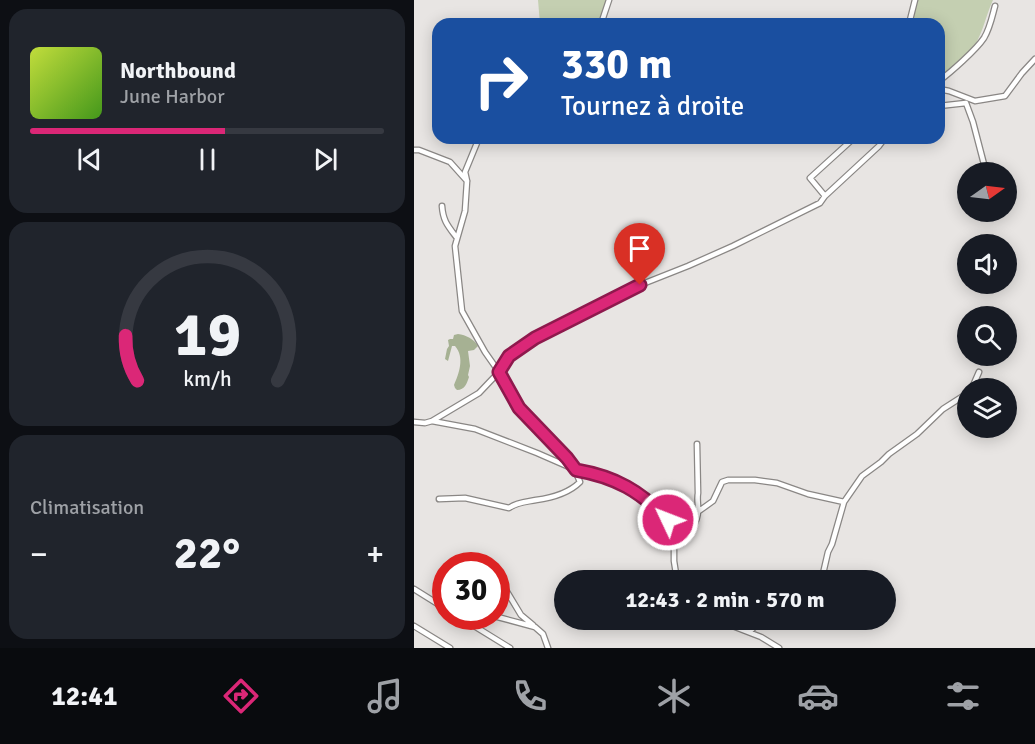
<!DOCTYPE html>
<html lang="fr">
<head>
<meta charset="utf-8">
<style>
  :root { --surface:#171b24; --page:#20242c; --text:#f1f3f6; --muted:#9ea1a6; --line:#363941; --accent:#db2777 }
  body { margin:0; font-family:Signika,sans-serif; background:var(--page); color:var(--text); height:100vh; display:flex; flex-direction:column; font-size:22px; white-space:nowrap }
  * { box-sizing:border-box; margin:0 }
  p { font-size:20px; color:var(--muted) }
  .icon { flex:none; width:33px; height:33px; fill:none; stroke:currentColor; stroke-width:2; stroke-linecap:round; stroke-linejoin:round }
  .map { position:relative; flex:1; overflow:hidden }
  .drawer { display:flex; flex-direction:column; gap:9px; padding:9px; background:#0d0f14; width:414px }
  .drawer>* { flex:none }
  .top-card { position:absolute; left:18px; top:18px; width:513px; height:126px; border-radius:18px; box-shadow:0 3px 15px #0003; background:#1a4fa0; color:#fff; overflow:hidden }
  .needle { width:39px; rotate:76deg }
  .fabs { position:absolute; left:543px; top:162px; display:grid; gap:12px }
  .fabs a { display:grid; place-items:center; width:60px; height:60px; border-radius:50%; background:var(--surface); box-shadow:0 3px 15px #0003; font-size:30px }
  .speed { position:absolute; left:18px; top:552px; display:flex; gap:12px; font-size:30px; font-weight:700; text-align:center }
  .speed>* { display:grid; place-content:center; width:78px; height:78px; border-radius:50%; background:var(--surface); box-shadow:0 3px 15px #0003; line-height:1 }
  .speed .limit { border:9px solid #d22; background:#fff; color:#111 }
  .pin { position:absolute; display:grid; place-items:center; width:51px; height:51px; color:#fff; margin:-62px -26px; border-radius:50% 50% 50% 0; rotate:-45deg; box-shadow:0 0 6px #0007 }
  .pin .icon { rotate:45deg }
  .me { position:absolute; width:66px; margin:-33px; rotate:313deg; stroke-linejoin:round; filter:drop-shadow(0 0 4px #0008) }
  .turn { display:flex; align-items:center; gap:21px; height:126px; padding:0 30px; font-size:27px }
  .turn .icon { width:78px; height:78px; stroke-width:2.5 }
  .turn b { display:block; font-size:42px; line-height:51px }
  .big { font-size:45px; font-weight:700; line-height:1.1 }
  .drawer .tile { flex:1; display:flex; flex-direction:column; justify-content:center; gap:9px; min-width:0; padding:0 21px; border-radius:18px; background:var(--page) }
  .drawer .dial { align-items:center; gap:0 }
  .dial svg { height:156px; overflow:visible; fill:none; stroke:var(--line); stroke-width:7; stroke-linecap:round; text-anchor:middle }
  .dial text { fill:var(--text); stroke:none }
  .song { display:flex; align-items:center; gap:18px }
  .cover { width:72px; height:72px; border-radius:9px; background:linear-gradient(135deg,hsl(70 70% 55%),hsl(100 70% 35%)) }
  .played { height:6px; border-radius:3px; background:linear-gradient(90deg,var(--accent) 55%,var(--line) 55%) }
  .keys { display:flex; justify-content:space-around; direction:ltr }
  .heat { display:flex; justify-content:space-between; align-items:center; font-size:33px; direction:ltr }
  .trip { position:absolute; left:140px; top:570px; width:342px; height:60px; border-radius:30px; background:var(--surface); box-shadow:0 3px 15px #0003; font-weight:700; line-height:60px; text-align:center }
  .menu { display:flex; height:96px; justify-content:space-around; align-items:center; background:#090b0e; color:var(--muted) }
  .menu .icon { width:42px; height:42px }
  .menu .current { color:var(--accent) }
  .menu b { font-size:27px; color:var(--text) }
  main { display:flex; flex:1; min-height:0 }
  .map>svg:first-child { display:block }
  .green { fill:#c4cfb1 }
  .forest { fill:#a6b193 }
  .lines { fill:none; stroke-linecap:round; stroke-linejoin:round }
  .street-casing { stroke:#8a8785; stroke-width:7 }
  .street { stroke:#fff; stroke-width:4.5 }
  .route-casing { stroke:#8e194d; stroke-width:15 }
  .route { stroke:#db2777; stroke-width:10 }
</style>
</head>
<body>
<main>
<section class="drawer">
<div class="tile">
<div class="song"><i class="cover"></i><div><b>Northbound</b><p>June Harbor</p></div></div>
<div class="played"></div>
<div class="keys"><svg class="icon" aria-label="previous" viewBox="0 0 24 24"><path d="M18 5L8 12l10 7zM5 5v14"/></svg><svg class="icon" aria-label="pause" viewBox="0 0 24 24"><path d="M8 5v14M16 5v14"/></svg><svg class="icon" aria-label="next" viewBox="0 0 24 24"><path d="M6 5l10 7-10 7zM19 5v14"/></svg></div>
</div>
<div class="tile dial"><svg viewBox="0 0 100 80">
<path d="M14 69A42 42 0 1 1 86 69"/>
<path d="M14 69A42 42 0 0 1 8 46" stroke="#db2777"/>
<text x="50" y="56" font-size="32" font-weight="700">19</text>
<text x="50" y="72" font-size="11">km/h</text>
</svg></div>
<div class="tile"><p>Climatisation</p>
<div class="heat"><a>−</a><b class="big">22°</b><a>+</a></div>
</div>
</section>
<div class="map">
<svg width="621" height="648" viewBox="0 0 621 648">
  <rect width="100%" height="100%" fill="#e8e5e3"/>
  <path class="green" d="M124,0H192L185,24H126Z
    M502,0H579C571,17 568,39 555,53C546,63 535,71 525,79V24H497Z"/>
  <path class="forest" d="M44,334C52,335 60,339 64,346L60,350L54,351L56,366L54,375L55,377C53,383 51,390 43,390L41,388L40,385C45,374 51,357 41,346H38L34,361L31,359L33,349L35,346L34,340L36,339H39L40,335Z"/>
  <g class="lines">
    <defs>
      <path id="street" d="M187,24L195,0
        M495,24L501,0
        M525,81C537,72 562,50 570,38C576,28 578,17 581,6
        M525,89L535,91L561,101L591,96L608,73L621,59
        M552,103L559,122L572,172
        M525,106L552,103
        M0,150H5L36,162L53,181
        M411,196L396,178L440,138
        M28,206C29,221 34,226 43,238
        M558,388L565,372
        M18,421L65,393L85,372L71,352L48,311L41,246L51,211L53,181L51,172L65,138
        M0,422L11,423L18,421L61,429L123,453L162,470L183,474L221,491L236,502L254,520L260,531V561L263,580
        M25,499L51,498L95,508C103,502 112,502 122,500C137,498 155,493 166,482C155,452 125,435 106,409C98,398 92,384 85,372L95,356L121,338L226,285L274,266L319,246L406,203L411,196L465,146L471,138
        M285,511L299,501L308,482L314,480H341L363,483L394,494L430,502
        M260,545C272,535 285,526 284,508C284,502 283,499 284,493L283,444
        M370,580C384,572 393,580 408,578L414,552L418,544L430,502L448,476L467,462L475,454L503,434L529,409L554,393
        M0,589L32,609
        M92,590L107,615L119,625
        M44,616L96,648
        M80,616L121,627L129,634L134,648
        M303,620L347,637L365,648
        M0,626L36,648
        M335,632L348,620"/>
    </defs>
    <use href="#street" class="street-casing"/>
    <use href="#street" class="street"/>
  </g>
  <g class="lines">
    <defs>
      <path id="route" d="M226,285L121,338L95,356L85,372L105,408L153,458L162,470C202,477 226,491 254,520"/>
    </defs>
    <use href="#route" class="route-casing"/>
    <use href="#route" class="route"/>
  </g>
</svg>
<div class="fabs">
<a><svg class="needle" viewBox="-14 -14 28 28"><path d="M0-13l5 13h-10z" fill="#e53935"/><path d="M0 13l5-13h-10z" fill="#9ea1a6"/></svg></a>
<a><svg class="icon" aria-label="sound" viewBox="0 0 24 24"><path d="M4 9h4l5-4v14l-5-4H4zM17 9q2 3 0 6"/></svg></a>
<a><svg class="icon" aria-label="search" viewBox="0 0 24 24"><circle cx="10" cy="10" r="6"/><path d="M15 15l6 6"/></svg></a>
<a><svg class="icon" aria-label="layers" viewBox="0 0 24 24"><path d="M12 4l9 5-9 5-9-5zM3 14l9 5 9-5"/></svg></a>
</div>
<div class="speed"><div class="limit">30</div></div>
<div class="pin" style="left:226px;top:285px;background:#d93025"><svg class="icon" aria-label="arrive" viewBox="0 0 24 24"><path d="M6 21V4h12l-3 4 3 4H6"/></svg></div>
<svg class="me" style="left:254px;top:520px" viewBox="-20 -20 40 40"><circle r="17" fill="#db2777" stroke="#fff" stroke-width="3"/><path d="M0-11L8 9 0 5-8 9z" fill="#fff"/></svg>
<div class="trip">12:43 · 2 min · 570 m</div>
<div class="top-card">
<div class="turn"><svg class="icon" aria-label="right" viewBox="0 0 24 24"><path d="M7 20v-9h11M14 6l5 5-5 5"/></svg><div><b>330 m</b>Tournez à droite</div></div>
</div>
</div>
</main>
<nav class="menu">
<b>12:41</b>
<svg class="icon current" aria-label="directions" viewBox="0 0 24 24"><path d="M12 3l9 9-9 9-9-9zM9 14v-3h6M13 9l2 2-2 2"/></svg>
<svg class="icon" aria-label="music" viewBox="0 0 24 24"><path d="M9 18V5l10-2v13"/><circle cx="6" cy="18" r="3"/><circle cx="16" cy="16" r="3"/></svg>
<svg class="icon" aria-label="phone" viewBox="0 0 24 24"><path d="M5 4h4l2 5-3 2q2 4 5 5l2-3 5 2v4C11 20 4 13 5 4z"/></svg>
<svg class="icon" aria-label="climate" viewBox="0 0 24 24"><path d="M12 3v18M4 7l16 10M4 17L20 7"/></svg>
<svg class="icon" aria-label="car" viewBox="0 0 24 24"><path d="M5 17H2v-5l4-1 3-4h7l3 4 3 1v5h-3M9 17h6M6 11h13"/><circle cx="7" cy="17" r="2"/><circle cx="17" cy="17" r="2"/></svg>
<svg class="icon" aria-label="filters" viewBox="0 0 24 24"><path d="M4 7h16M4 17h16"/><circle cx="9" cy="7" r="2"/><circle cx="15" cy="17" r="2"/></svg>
</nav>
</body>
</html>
